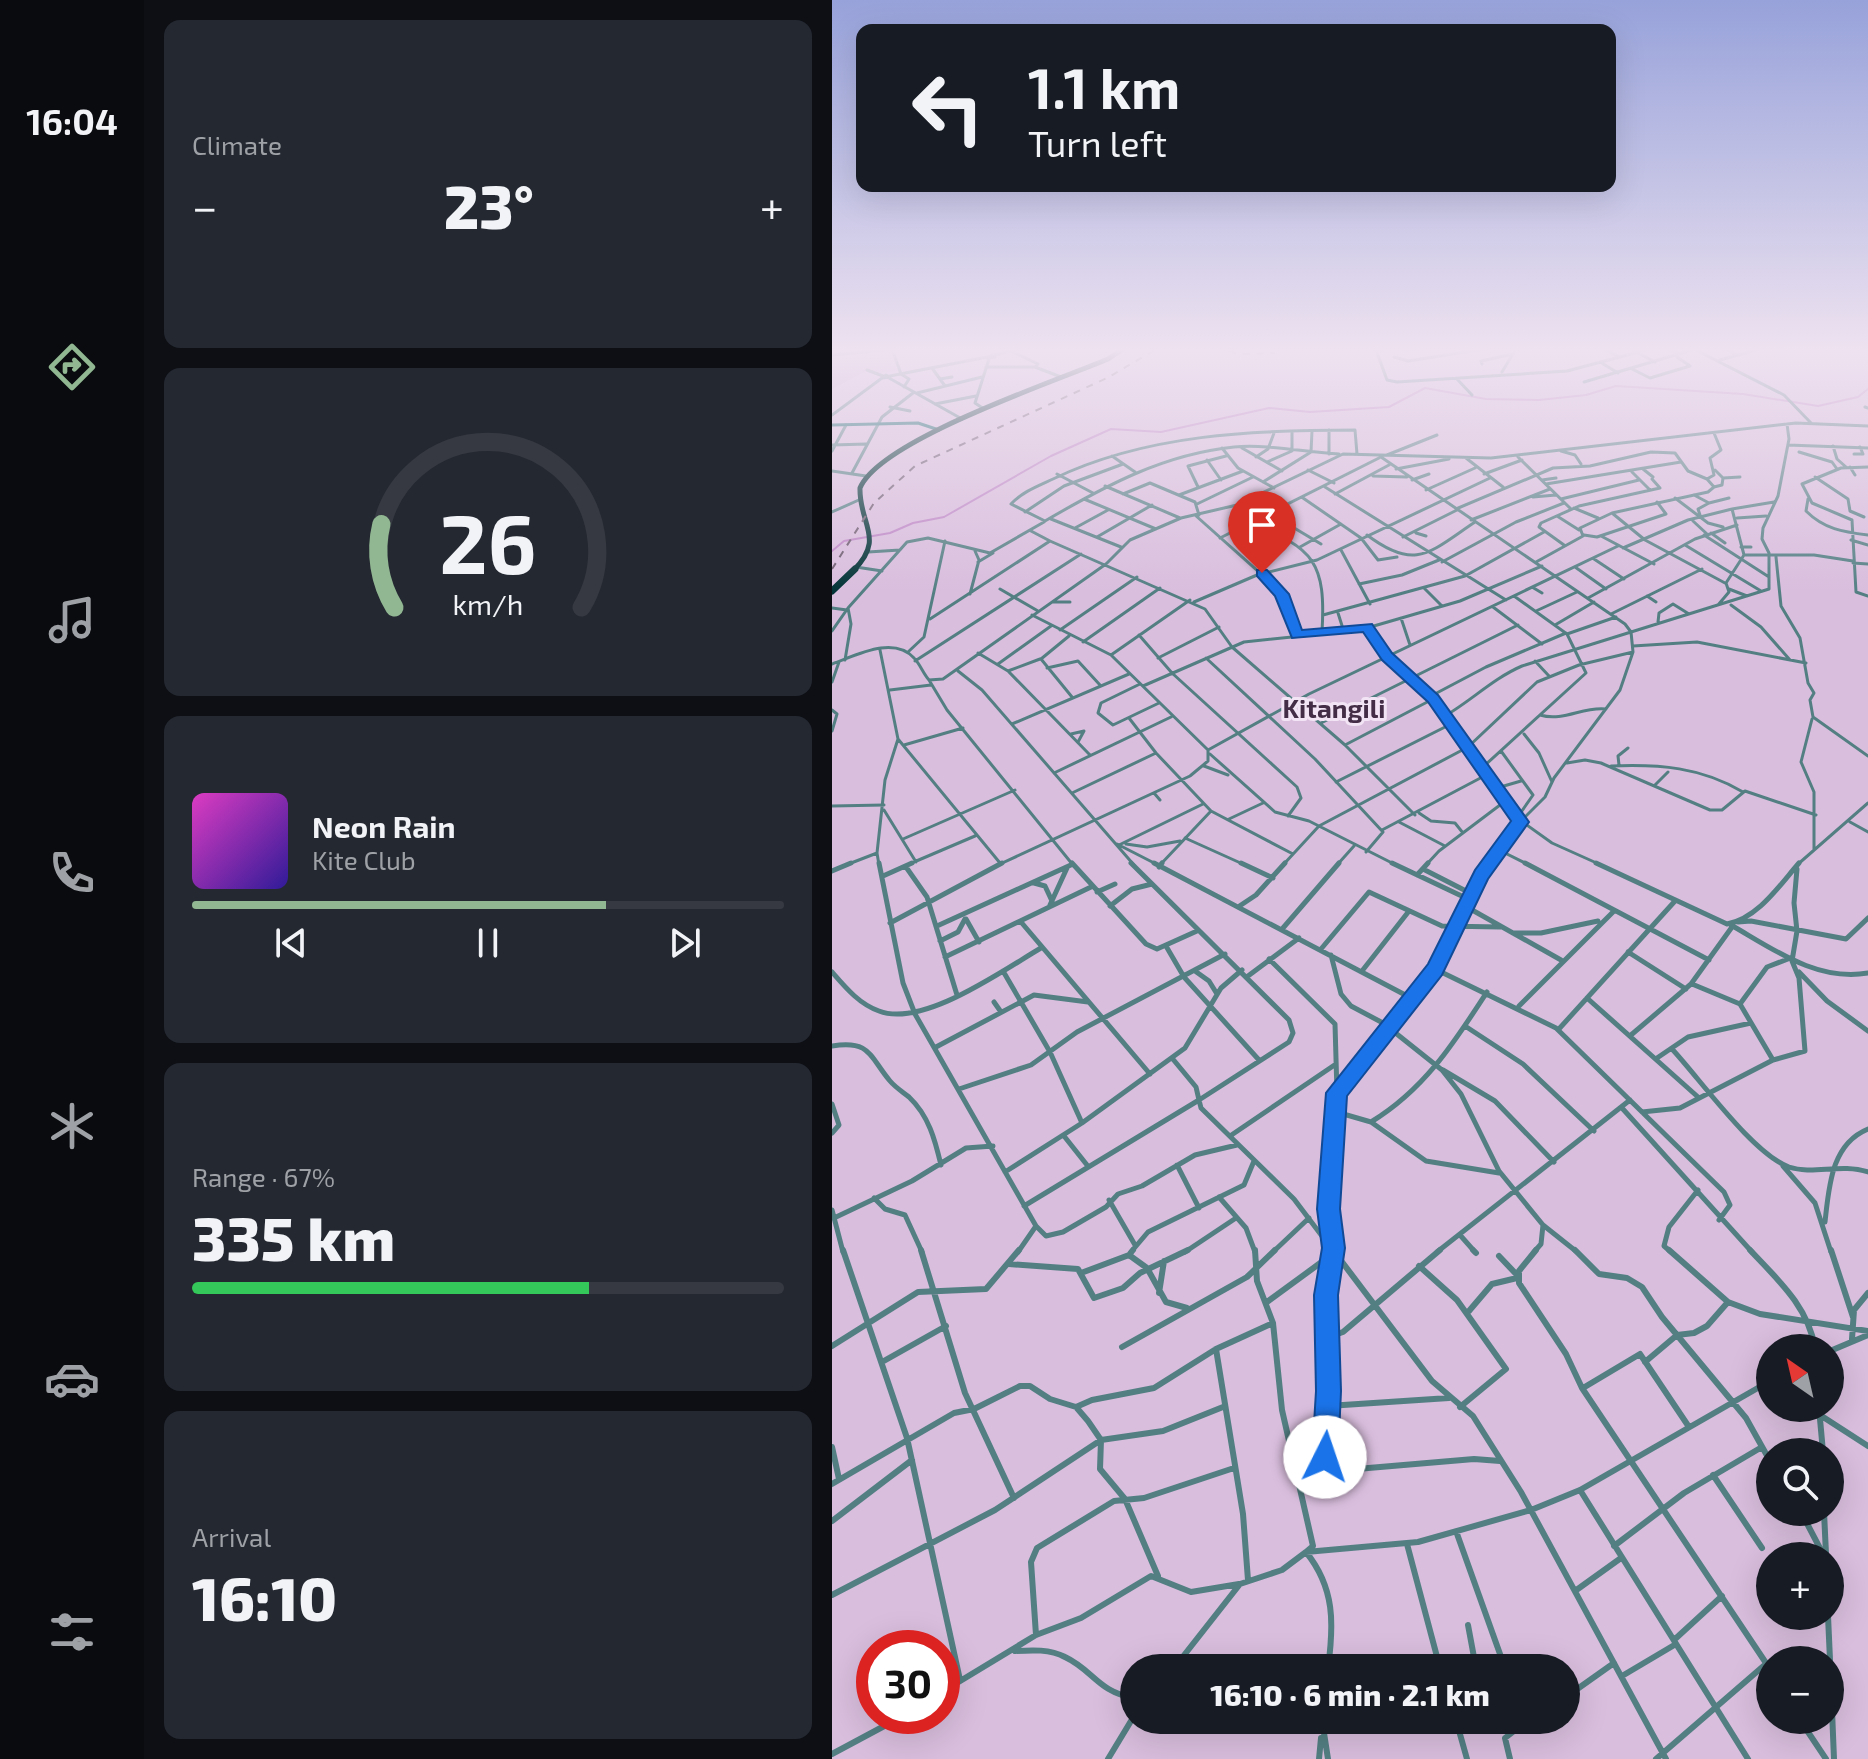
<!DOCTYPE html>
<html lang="en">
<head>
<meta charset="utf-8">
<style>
  :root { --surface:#171b24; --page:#242831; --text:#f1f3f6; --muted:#9ea1a6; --line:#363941; --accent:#90b791 }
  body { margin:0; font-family:"Exo 2",sans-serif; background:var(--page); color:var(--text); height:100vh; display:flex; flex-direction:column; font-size:30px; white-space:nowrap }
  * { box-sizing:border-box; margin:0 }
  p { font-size:26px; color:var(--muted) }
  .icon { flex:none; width:44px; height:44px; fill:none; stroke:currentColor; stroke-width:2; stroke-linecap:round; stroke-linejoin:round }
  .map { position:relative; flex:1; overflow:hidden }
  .details { display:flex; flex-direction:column; gap:20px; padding:20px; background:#0d0f14; width:688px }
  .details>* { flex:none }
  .hud { position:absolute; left:24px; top:24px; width:760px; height:168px; border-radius:16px; box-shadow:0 8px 32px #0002; background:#171b24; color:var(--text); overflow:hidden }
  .needle { width:52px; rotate:326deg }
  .buttons { position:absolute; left:924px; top:1334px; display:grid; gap:16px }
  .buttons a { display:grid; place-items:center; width:88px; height:88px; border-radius:50%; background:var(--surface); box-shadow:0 8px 32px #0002; font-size:40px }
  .speed { position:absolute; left:24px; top:1630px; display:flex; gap:16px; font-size:40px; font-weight:700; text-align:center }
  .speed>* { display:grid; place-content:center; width:104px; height:104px; border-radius:50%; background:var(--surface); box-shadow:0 8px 32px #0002; line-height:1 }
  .speed .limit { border:12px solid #d22; background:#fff; color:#111 }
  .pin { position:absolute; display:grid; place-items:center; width:68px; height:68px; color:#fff; margin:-82px -34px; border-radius:50% 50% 50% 0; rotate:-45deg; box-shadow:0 0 8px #0007 }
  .pin .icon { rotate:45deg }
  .me { position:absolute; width:88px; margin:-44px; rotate:4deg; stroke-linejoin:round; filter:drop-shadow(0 0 6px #0008) }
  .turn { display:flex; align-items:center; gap:28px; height:168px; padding:0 40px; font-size:36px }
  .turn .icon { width:104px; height:104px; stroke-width:2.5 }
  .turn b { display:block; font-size:56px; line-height:68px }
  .big { font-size:60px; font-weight:800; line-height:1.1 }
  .details .tile { flex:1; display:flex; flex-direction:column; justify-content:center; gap:12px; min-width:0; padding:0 28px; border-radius:16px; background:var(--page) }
  .details .dial { align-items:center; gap:0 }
  .dial svg { height:208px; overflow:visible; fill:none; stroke:var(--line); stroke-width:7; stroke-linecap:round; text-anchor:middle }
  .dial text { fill:var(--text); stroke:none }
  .song { display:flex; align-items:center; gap:24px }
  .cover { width:96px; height:96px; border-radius:12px; background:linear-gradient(135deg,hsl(310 70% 55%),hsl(250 70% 35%)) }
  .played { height:8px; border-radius:4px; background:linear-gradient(90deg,var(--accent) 70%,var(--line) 70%) }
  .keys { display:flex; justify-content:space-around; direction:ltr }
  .heat { display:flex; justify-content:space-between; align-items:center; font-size:44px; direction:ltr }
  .charge { height:12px; border-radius:6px; background:linear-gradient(90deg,#34c759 67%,var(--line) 0) }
  .trip { position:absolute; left:288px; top:1654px; width:460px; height:80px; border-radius:40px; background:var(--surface); box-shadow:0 8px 32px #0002; font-weight:800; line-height:80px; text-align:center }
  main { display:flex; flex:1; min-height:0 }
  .menu { display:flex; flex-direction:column; width:144px; justify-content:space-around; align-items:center; background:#090b0e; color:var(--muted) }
  .menu .icon { width:56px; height:56px }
  .menu .current { color:var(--accent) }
  .menu b { font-size:36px; color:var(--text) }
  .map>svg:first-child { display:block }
  .built { fill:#cfb0d3 }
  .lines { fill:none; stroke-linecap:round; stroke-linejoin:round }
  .stream { stroke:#be87c6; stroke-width:2 }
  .minor-far2 { stroke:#537f83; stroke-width:3 }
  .minor-far1 { stroke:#537f83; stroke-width:5 }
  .minor { stroke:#537f83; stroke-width:6 }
  .tertiary { stroke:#537f83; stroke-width:3 }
  .secondary { stroke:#005c61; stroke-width:3 }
  .trunk-far1 { stroke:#013235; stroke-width:5 }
  .trunk { stroke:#013235; stroke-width:7 }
  .rail { stroke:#6c5b6e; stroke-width:2; stroke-dasharray:7 7; stroke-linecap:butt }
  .route { fill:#1a73e8; stroke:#114b97; stroke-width:2 }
  .labels { text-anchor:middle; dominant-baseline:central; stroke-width:6; stroke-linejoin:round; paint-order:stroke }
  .quarter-label { font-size:26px; font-weight:bold; fill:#442e47; stroke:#f2e4f4 }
</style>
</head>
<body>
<main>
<nav class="menu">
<b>16:04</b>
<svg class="icon current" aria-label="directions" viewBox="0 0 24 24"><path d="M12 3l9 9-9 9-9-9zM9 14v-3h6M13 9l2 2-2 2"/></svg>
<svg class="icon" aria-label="music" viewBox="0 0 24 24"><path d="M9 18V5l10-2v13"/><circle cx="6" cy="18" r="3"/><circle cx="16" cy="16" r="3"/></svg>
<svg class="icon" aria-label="phone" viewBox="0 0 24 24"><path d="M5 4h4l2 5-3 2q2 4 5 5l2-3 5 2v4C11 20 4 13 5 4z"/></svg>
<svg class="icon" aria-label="climate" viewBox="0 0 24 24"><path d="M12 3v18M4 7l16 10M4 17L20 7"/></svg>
<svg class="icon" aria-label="car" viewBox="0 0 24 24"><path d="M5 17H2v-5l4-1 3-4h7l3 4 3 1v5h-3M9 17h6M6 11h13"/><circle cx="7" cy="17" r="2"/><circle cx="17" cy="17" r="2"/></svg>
<svg class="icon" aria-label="filters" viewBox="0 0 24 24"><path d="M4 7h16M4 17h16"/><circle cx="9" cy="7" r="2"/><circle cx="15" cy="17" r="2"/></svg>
</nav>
<section class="details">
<div class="tile"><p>Climate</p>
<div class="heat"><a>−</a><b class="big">23°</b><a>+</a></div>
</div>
<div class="tile dial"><svg viewBox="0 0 100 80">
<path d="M14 69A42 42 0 1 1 86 69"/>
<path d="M14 69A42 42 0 0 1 9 37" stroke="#90b791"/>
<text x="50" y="56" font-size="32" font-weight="700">26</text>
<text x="50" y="72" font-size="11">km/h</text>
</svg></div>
<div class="tile">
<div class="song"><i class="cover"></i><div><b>Neon Rain</b><p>Kite Club</p></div></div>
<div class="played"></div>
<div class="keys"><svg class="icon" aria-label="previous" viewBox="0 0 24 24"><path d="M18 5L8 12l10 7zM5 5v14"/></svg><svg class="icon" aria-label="pause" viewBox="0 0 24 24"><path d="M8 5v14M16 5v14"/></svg><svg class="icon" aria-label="next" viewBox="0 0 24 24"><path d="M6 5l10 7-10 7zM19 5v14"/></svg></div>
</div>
<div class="tile"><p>Range · 67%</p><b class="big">335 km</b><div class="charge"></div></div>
<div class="tile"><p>Arrival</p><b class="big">16:10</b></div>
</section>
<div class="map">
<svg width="1036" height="1759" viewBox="0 0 1036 1759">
  <rect width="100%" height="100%" fill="#d9bedd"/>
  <path class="built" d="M60,353L66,371L44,373L36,370L0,389V358Z"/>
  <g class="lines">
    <path class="stream" d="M0,551L12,541L58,533L81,523L112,517L219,456L279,429L329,432L437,408L478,412L557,407L593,388L654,399L707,400L754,395L784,386L911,394L986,406L1026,397L1036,389"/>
    <path class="minor-far2" d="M160,347H170
      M543,347L555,380L565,382L735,371L825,347
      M565,347L574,350L604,347
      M767,347L786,356
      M795,347L823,362
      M829,347L847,353
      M858,347L952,395L979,423
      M890,347L905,355
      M60,349L69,374L77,379L72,387
      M181,352L206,364L203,367
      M160,355L163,357L155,358Z
      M162,355L196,347
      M562,357L576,361L665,347
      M888,360L927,349L923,347
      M768,362L786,373
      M650,364L649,361L681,354
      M154,367H203L229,377
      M100,368L113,386
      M800,369L818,378L858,366L845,357
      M35,370L51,376
      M670,372L685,347
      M54,375L58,377L50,378Z
      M58,376L155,357
      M57,378L130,419
      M624,378L640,395
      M108,379L120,377
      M752,382L860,350
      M85,393L150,377
      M103,404L144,396
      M58,407L78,411
      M1033,407L1036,408
      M152,409L143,403L157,359
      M0,415L50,378
      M497,430V454
      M0,445L34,444
      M956,445L1036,448
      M1001,446L1005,459L1014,467
      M390,448L406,468L442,488
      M410,448L450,471
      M0,451L14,425
      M729,451L743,455L749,464
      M967,452L1000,462L1005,469
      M507,454C473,452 435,444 402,447C332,454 273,486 213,521L179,504C190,492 206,486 221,479C314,434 422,430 523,430L525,454
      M1022,454H1031L1028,447
      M555,455L605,435
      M280,456L303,472
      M424,457L436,449L442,433
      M549,457L793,624L799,632L801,652L788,690L722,778L713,797L688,822L655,865
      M686,457L739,509
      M634,458L671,487
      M375,460L389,480
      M435,462L460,451V432
      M1018,467L1023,475
      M1036,467L1009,468L970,484L980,503L1020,520L1024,592L1036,596
      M564,469L617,459
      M811,469L821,477
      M476,470L502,483
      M800,472L818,490
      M20,473L50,417L81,393
      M225,474L261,493
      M652,474L690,460
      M541,476L575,477
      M983,477L1016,499L1018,511L1032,517
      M891,478L908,477
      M875,479L882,475L878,458L889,450L882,433
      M580,480L597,474
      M710,480L724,478
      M431,482L479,452L480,431
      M714,484L849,462
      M273,486L348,518
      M366,487L356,466L394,456
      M493,487L674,600
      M882,487L890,485L891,478L883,470
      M594,490L643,468
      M291,494L318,483L363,502L367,515
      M503,494L557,465
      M347,495L411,471
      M862,495L877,503L866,509L868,515
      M701,497L724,495
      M471,498L529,538L546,560L565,557
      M843,498L876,523L891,527
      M252,499L324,529
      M729,499L807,480
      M976,499L974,511C992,529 1011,532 1036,535
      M417,501L489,544
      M877,503L897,498
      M365,504L421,477
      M742,508L766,518
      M624,509L721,468L758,466L819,452L843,453L856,471L875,479L882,487L876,492L780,513L748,528L751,536L704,562
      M193,512L232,486L291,464
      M780,513L813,540L893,583
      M363,515L448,591L465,635
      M725,516L747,530
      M905,518L934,516
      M219,519L289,547
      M639,520L718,489
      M861,521L875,534
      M418,524C483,547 494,564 490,632
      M243,528L276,510
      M199,531L218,541
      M584,533L594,536
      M879,533L893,543
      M535,535C584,572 598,552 643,522
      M752,535L765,537L834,514L825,502
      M872,535L937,577
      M769,536L822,564
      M265,537L320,505
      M571,537L625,510
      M388,538L547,458
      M1019,540L1036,545
      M732,545L707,527L709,523L747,506L828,488L820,479
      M853,545L929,591
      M468,547L509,524
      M909,547H919
      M791,548L856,520L900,509
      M509,550L538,604
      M36,552L68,550
      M912,555H982L1021,561
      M944,557L949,606L968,638L976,683L982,693L978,700L981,717L1036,756
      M762,559L792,579
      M146,562L161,553
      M610,562L684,522L732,503
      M1021,563L1036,564
      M24,567L50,571
      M743,567L774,589
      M527,584L570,575L607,560
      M700,587L710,593
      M592,588L610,606
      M168,589L206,611
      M897,589L915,596
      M138,594L147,560L143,551
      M815,596L824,602
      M756,598L863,539L905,525
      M222,602H238
      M362,602L425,575L485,560L658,478
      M886,605L897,592L894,583L912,555L900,509L942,502
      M899,605L929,627L958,660
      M661,607L710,644
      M0,608L15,610
      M704,611L745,592
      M506,613L512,632
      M779,614L870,569
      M491,615L633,576L712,532
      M569,618L578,645
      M98,619L218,541L373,609L400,647L513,745L583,815
      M826,622L827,613L841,604L857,614
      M723,625L762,602
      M535,628L555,657L601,699L685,818L720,843L769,865
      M228,630L305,577
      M0,631L16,608
      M735,634L784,617
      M307,635L340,673L465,787L469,798L456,816
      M237,636L209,659L240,697
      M251,642L328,588
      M801,646L865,642L974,663
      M76,652L92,637L113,541
      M146,653L176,671L258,755
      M279,655L358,600
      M326,658L387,627
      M374,658L483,759L551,832L534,852
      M13,660L19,624L16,608L75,542L96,538L158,553L212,522
      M83,661L249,554
      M703,661L717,676
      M0,664C23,656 61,635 82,658C88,664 91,673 97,680L111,679L274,564L298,540L349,518L405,505L511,454L659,458L964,423L1036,426
      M166,664L219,626
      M215,668L246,661L268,685
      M126,671L150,690L302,865
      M176,671L208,659
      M97,680L115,710L241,865
      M0,682L7,662
      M308,684L269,703L266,713L281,725L327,703
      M311,686L412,642L528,630L628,601L710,566
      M58,690L99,685
      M599,696L654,667L734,633
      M498,709L505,715
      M0,710L5,714L0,731
      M708,715C732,722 751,706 774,709
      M613,716C640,700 662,678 690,666L937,589V553L930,539L931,528L946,496L957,439L955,424
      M297,718L324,753L379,811L461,854
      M980,719L969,762L982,792V849
      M489,723L686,625
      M180,724L297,674
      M239,734L252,731L246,742
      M692,734L707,753L720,782
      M66,739L168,863
      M72,745L131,728
      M513,745L601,699
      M376,750L477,694L786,546
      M669,751L701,795L685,818
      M378,754L443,812L477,821L564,865
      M735,763L753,760L769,763L878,810H890L913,791L984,815
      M787,765L786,756L796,748
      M372,766L396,775
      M779,766C827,764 869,767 911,792
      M651,767L754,673L735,634L682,596
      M222,773L339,717
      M504,782L619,724
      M823,785L836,772
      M665,788L689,781
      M240,793L324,753
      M322,793L328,800
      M0,806L52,805
      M52,810L84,862
      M587,813L599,821L623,823L631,833
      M397,819L431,803
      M567,822L613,846
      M1018,822L1036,832
      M550,830L656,774
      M353,838L413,865
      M71,839L183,790
      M285,844L326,865
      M294,844L315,847L348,841
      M287,845L371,804
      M667,850L697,865
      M14,865L45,853
      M47,865L45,853L53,780L66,739L48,650
      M75,865L143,836
      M166,865L358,776L376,761V750L279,655L200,615
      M238,865L241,864
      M328,865L379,811
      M451,865L487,826L636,747L705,682L747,665L801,652
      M505,865L522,846
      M594,865L607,851L672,802
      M965,865L1036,803"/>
    <path class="minor-far1" d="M47,863L71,983L83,1014L204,1226L214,1236L231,1232L274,1207L286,1194L310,1186L363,1155L405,1145
      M240,863L314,944L325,949L365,931
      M299,863L457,1020L461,1033L457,1042L367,1100L369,1108L462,1199L502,1252
      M322,863L581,999
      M409,863L441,878
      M560,863L636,899
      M693,863L877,960
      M764,863L895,924C926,918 947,886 967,863
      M74,867L95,897L125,995
      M327,867L330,863
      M591,869L638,893
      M0,871L19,863
      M585,875L596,863
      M51,876L80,863
      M202,883L213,886L220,901
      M265,892L283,884
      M218,905L235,868
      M278,906L300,889L320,884
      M633,906L729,960
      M406,907L424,895L453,863
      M134,919L147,942
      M189,922L318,1074
      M906,922L919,921L1014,939L1036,918
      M58,923L170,863
      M899,925C941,949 985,982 1036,973
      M105,926L241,864
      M451,928L507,863
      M681,933H709L766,921
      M108,941L126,932L133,919
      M334,946L352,977L427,1060
      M489,949L537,892L610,926L668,927
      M796,952L854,989
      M499,955L509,994L519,1006L551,1023L610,1070L629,1094L667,1171L711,1225L709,1244L702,1252
      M113,957L259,887
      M437,959L503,1024L505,1093
      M603,969L724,1028L892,1192L898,1205L887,1220
      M171,971L218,1052L250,1123
      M363,971L377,981L385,994
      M530,971L577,911
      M0,972C13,987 27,1004 47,1011C91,1028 171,970 209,948
      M967,972L995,1001L1036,1031
      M416,976L467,938
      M860,984L908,1004L941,1060
      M755,998L866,1097
      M162,1002L169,1012
      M908,1004L935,967L956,959
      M687,1006L781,912
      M633,1026L691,1064L762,1131
      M726,1030L843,901
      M799,1035L859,984L900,927
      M0,1046C39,1040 37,1056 58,1081C64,1088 71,1092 77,1097C97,1116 103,1140 109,1165
      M104,1047L202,995L256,1002
      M840,1049C868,1079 921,1154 957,1167C981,1175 1009,1163 1036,1172
      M825,1058L856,1037L919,1023
      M611,1070L663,1101L722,1162
      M127,1089L199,1065L245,1032L393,954
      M0,1104L7,1125L0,1133
      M790,1108L920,1252
      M501,1111L539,1122C592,1090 622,1043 655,992
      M810,1112L848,1108L941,1060L973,1051L967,978L960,961L965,931L962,903L965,869
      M539,1122L594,1161L667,1173
      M232,1136L255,1165
      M398,1136L504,1064
      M345,1165L367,1208
      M951,1166L983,1203L999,1252
      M173,1172L250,1123L353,1048L389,988L410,970
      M387,1197L414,1228L423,1252
      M42,1198L53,1209L73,1215L90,1252
      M277,1200L303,1245
      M192,1206L367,1100L364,1087L340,1058
      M0,1210L11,1252
      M2,1218L80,1181L134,1148L161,1146
      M993,1222C997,1187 999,1144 1036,1129
      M711,1225L745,1252
      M628,1235L643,1252
      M499,1241L497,1209L505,1093L603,969L656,863
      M186,1252L204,1226
      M299,1252L316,1232L412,1185L422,1161
      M353,1252L404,1218
      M441,1252L477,1218
      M493,1252L495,1241
      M605,1252L798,1100
      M839,1252L832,1246L837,1227L866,1190"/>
    <path class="minor" d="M11,1250L75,1438L128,1680
      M89,1250L133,1393L182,1498
      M423,1250L425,1281L441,1323L450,1410L481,1546L474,1552C503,1588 502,1624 496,1668
      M501,1250L600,1381L641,1416L689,1492L834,1759
      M641,1250L644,1253
      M704,1250L687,1271V1283L734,1354L750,1388L938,1669
      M743,1250L767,1274L795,1278L810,1287L830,1317L914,1418L938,1461
      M837,1250L896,1302L928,1314L1036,1331
      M918,1250C946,1280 976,1306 983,1348
      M999,1250L1021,1317
      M297,1255L301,1250
      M667,1256L685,1275
      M177,1264L246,1269L262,1298L291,1288L308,1273L356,1250
      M587,1266L625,1300L674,1369L628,1407
      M249,1273L297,1255L315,1268L334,1302L355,1308
      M327,1293L332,1261
      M435,1302L491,1261L493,1250
      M637,1311L660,1284L685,1278
      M494,1338L511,1332L608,1250
      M1020,1339L1022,1310L1036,1293
      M0,1346L86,1292L154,1289L187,1250
      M290,1347L415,1277L443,1250
      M384,1349L411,1514L416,1580
      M998,1351L1036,1335
      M50,1362L114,1326
      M813,1362L845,1335L862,1333L875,1326L896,1302
      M751,1388L808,1354L857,1427
      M496,1406L617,1398
      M244,1407L260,1400L322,1388L384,1349L441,1323
      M987,1408L991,1452
      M988,1415L1036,1446
      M0,1447L7,1479
      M491,1470L497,1391L494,1295L501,1250
      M466,1474L642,1459L668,1461
      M881,1475L930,1548
      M0,1484L122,1413L142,1409L188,1386H198L218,1399L244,1407L256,1421L269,1440L268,1469L293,1499L326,1576
      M748,1490L916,1759
      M969,1512L992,1556
      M992,1512L994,1554
      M0,1521L80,1460
      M624,1531L673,1668
      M575,1544L608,1668
      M782,1546L852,1493L930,1447
      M743,1591L789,1558
      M0,1595L163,1510L269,1440L331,1431L391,1407
      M996,1616L998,1660
      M636,1625L644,1668
      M204,1635L199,1562L205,1548L282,1501L312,1498L402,1468
      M842,1640L890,1596
      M183,1651C200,1650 218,1649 233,1657C261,1670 266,1692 302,1698
      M998,1661L1002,1759
      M342,1668L408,1584L450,1570L474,1552L586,1542L699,1510L748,1490L938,1381
      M790,1676L844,1644
      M110,1692L204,1635L249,1618L319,1576L359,1592L407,1584
      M734,1697L782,1663
      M490,1720L496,1759
      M624,1720L635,1759
      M968,1720L994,1759
      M0,1754L71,1716
      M276,1759L302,1716
      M487,1759L489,1738
      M678,1759L673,1738L695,1721
      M824,1759L935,1663"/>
    <path class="tertiary" d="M0,355L84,347
      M0,471L34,476
      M0,512L29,499"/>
    <path class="secondary" d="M0,425L86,423L107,430"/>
    <path class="trunk-far1" d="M21,571C54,538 27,525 28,488C48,440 224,381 276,359L294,347"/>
    <path class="trunk" d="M0,591L23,569"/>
    <path class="rail" d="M384,347L406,354L443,353
      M0,569L42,503L83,466L275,378L328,347"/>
  </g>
  <linearGradient id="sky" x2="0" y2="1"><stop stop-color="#97a2da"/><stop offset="0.59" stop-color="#eee2f0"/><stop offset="1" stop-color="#eee2f0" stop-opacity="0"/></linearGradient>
  <rect width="1036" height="593" fill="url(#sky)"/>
  <path class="route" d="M425,570H435L457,594L470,630L540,624L560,653L606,695L697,822L656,879L610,975L515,1096L508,1209L513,1248L506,1295L509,1391L506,1457L502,1466L493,1470L484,1466L480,1457L484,1391L482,1295L490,1248L485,1209L494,1093L596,964L643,870L679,821L596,702L550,660L531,632L460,638L443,596L425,576Z"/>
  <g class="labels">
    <g class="quarter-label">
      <text x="502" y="707">Kitangili</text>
    </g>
  </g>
</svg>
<div class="buttons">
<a><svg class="needle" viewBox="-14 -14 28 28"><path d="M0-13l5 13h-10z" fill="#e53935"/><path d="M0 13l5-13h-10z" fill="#9ea1a6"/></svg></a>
<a><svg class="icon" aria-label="search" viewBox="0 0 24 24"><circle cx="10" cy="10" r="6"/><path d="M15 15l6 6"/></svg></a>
<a>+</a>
<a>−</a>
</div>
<div class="speed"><div class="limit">30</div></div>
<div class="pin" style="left:430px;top:573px;background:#d93025"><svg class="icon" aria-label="arrive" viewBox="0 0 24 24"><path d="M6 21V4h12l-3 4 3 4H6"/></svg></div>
<svg class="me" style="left:493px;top:1457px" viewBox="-20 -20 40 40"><circle r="19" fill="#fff"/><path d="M0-13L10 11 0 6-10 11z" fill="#1a73e8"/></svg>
<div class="trip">16:10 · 6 min · 2.1 km</div>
<div class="hud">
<div class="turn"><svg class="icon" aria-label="left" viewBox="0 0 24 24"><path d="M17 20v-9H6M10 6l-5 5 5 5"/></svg><div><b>1.1 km</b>Turn left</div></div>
</div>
</div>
</main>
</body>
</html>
